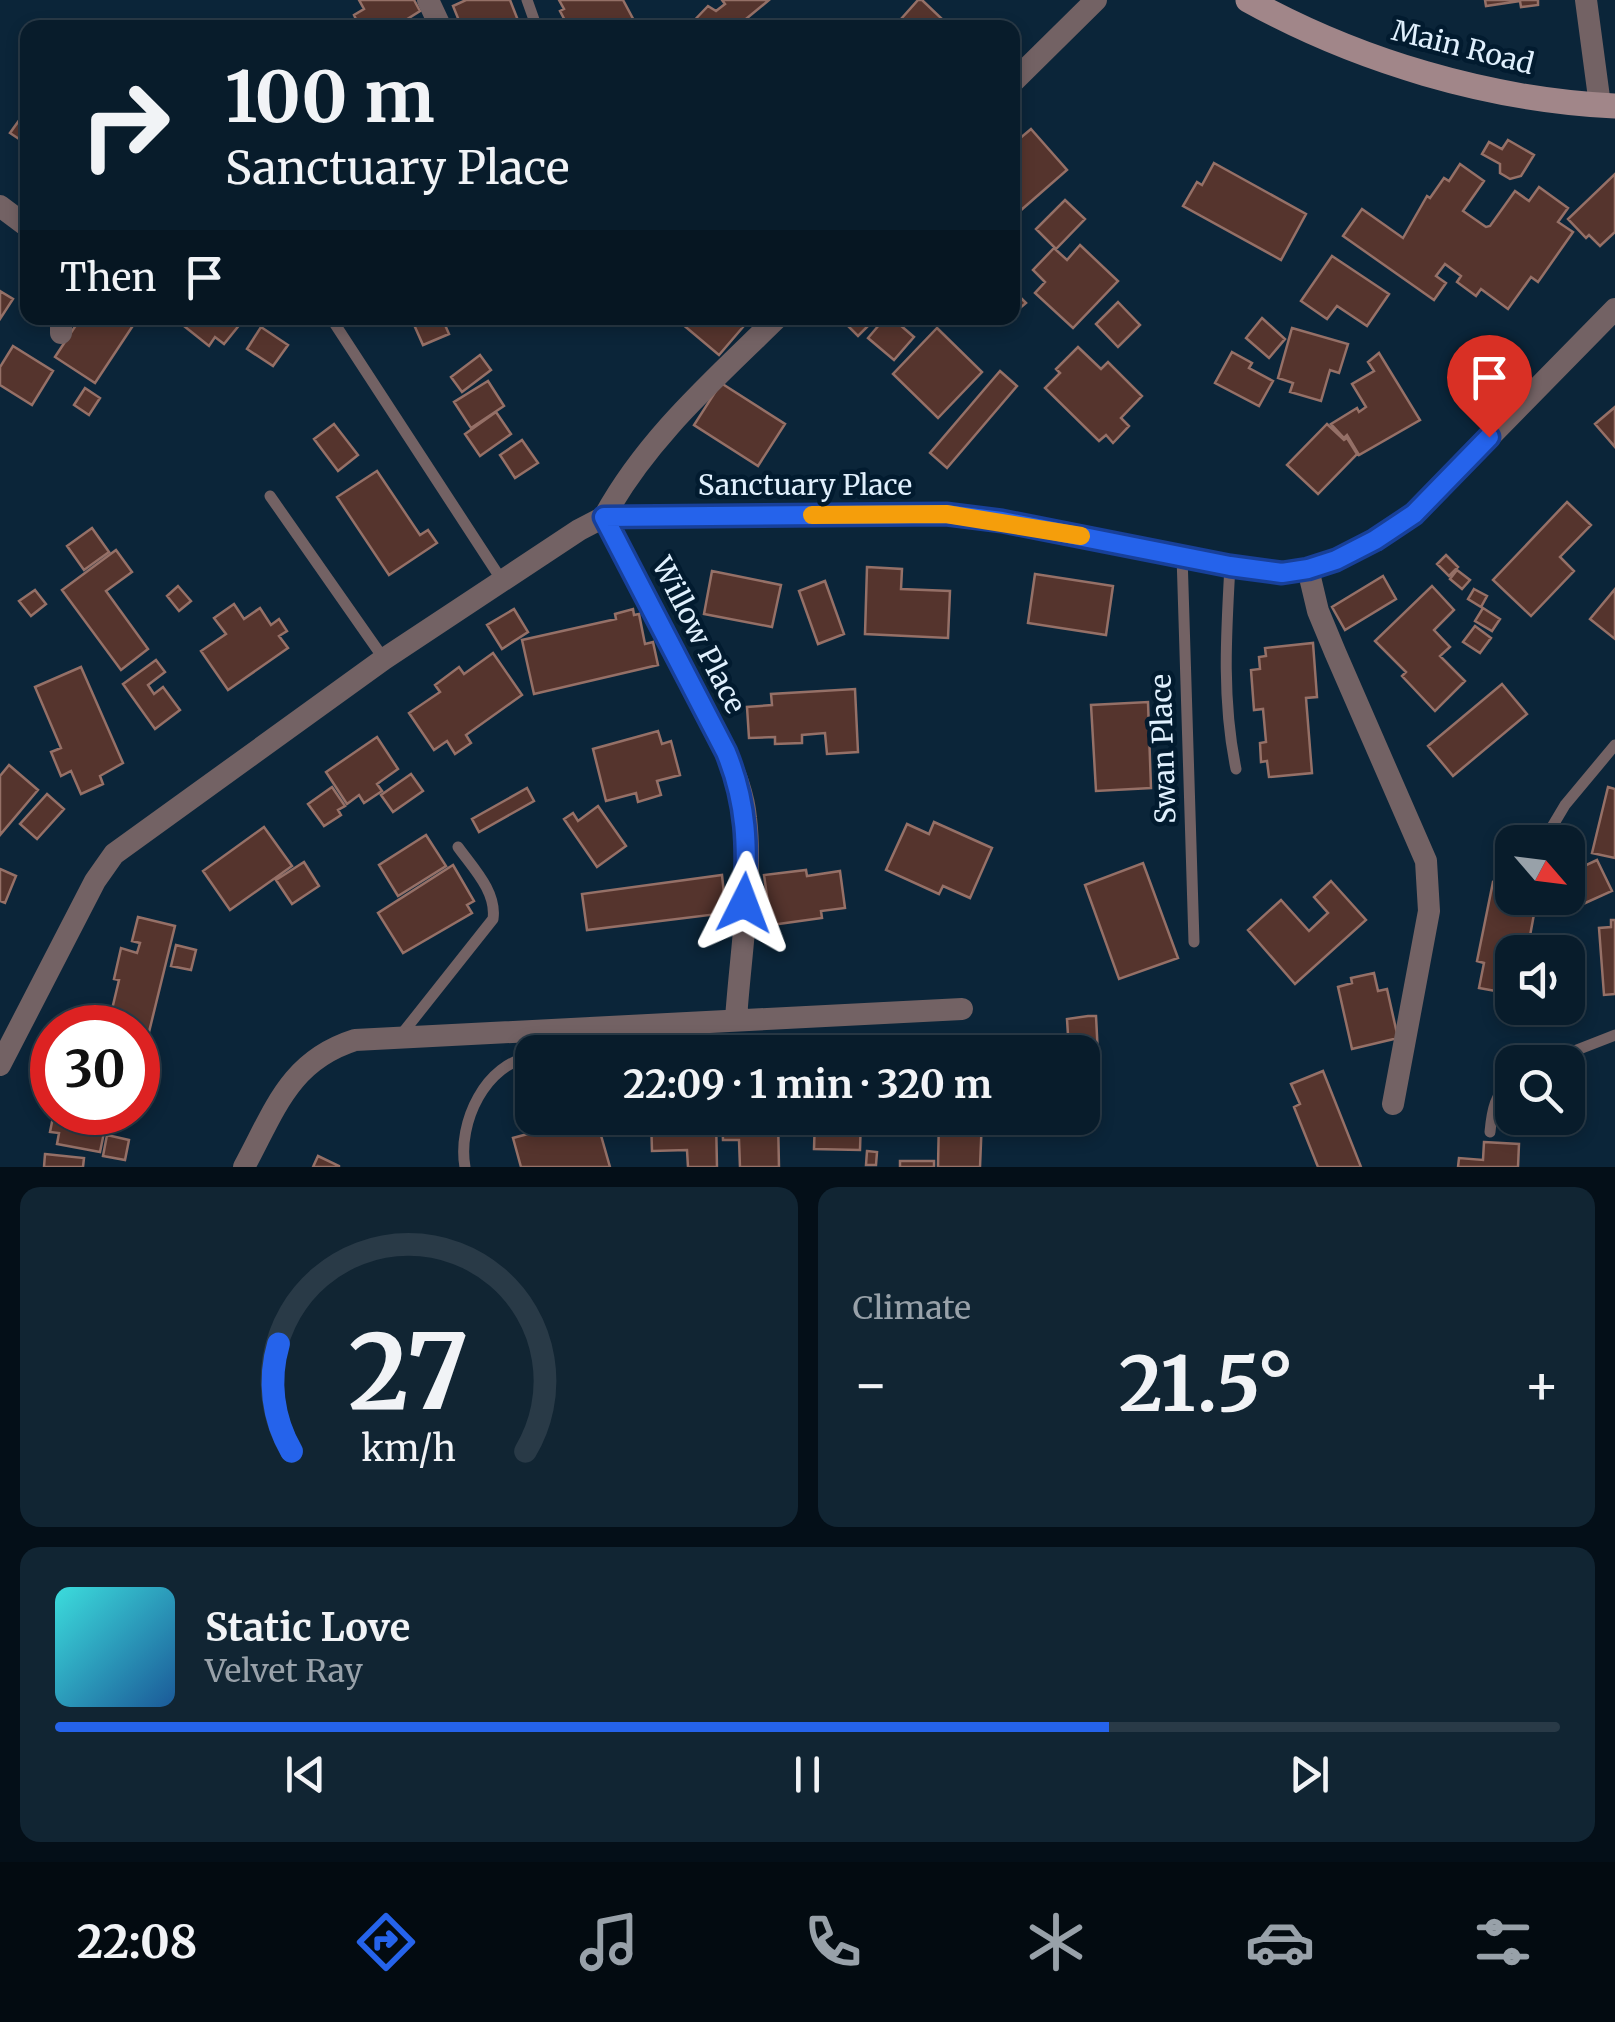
<!DOCTYPE html>
<html lang="en">
<head>
<meta charset="utf-8">
<style>
  :root { --surface:#081c2b; --page:#112533; --text:#f1f3f6; --muted:#98a1a9; --line:#293a47; --accent:#2563eb }
  body { margin:0; font-family:Merriweather,serif; background:var(--page); color:var(--text); height:100vh; display:flex; flex-direction:column; font-size:38px; white-space:nowrap }
  * { box-sizing:border-box; margin:0 }
  p { font-size:32px; color:var(--muted) }
  .icon { flex:none; width:55px; height:55px; fill:none; stroke:currentColor; stroke-width:2; stroke-linecap:round; stroke-linejoin:round }
  .map { position:relative; height:1167px; overflow:hidden }
  .sheet { display:flex; flex-direction:column; gap:20px; padding:20px; background:#040f18; flex:1 }
  .sheet>* { flex:none }
  .top-card { position:absolute; left:20px; top:20px; width:1000px; height:305px; border-radius:20px; box-shadow:0 5px 15px #0003,0 0 0 2px var(--line); background:#081c2b; color:var(--text); overflow:hidden }
  .needle { width:65px; rotate:118deg }
  .controls { position:absolute; left:1495px; top:825px; display:grid; gap:20px }
  .controls a { display:grid; place-items:center; width:90px; height:90px; border-radius:20px; background:var(--surface); box-shadow:0 5px 15px #0003,0 0 0 2px var(--line); font-size:50px }
  .speed { position:absolute; left:30px; top:1005px; display:flex; gap:20px; font-size:50px; font-weight:700; text-align:center }
  .speed>* { display:grid; place-content:center; width:130px; height:130px; border-radius:50%; background:var(--surface); box-shadow:0 5px 15px #0003,0 0 0 2px var(--line); line-height:1 }
  .speed .limit { border:15px solid #d22; background:#fff; color:#111 }
  .pin { position:absolute; display:grid; place-items:center; width:85px; height:85px; color:#fff; margin:-102px -42px; border-radius:50% 50% 50% 0; rotate:-45deg; box-shadow:0 0 10px #0007 }
  .pin .icon { rotate:45deg }
  .me { position:absolute; width:110px; margin:-55px; rotate:3deg; stroke-linejoin:round; filter:drop-shadow(0 0 8px #0008) }
  .turn { display:flex; align-items:center; gap:35px; height:210px; padding:0 40px; font-size:45px }
  .turn .icon { width:130px; height:130px; stroke-width:2.5 }
  .turn b { display:block; font-size:70px; line-height:85px }
  .then { display:flex; align-items:center; height:95px; padding:0 40px; background:#0003; gap:20px; font-size:38px }
  .big { font-size:75px; font-weight:700; line-height:1.1 }
  .sheet .widget { flex:1; display:flex; flex-direction:column; justify-content:center; gap:15px; min-width:0; padding:0 35px; border-radius:20px; background:var(--page) }
  .sheet .dial { align-items:center; gap:0 }
  .dial svg { height:260px; overflow:visible; fill:none; stroke:var(--line); stroke-width:7; stroke-linecap:round; text-anchor:middle }
  .dial text { fill:var(--text); stroke:none }
  .song { display:flex; align-items:center; gap:30px }
  .cover { width:120px; height:120px; border-radius:15px; background:linear-gradient(135deg,hsl(180 70% 55%),hsl(210 70% 35%)) }
  .played { height:10px; border-radius:5px; background:linear-gradient(90deg,var(--accent) 70%,var(--line) 70%) }
  .keys { display:flex; justify-content:space-around; direction:ltr }
  .heat { display:flex; justify-content:space-between; align-items:center; font-size:55px; direction:ltr }
  .sheet .tiles { flex:1; display:grid; gap:20px; grid-template-columns:1fr 1fr }
  .widget:last-child { grid-column:span 2 }
  .trip { position:absolute; left:515px; top:1035px; width:585px; height:100px; border-radius:20px; background:var(--surface); box-shadow:0 5px 15px #0003,0 0 0 2px var(--line); font-weight:700; line-height:100px; text-align:center }
  .dock { display:flex; height:160px; justify-content:space-around; align-items:center; background:#030b11; color:var(--muted) }
  .dock .icon { width:70px; height:70px }
  .dock .current { color:var(--accent) }
  .dock b { font-size:45px; color:var(--text) }
  .map>svg:first-child { display:block }
  .building { fill:#55342d; stroke:#957067; stroke-width:2.5 }
  .lines { fill:none; stroke-linecap:round; stroke-linejoin:round }
  .lane { stroke:#736264; stroke-width:11 }
  .street { stroke:#736264; stroke-width:22 }
  .secondary { stroke:#a18689; stroke-width:25 }
  .route-casing { stroke:#184099; stroke-width:25 }
  .route { stroke:#2563eb; stroke-width:18 }
  .slow { stroke:#f59e0b; stroke-width:18 }
  .labels { text-anchor:middle; dominant-baseline:central; stroke-width:9; stroke-linejoin:round; paint-order:stroke }
  .street-label { font-size:28px; fill:#e0f0fd; stroke:#021b2f }
</style>
</head>
<body>
<div class="map">
<svg width="1615" height="1167" viewBox="0 0 1615 1167">
  <rect width="100%" height="100%" fill="#0b2539"/>
  <path class="building" d="M359,0H414L420,11L393,28H377L375,24L360,28L354,15L364,9Z
    M466,0H510L521,28H462L453,6Z
    M559,0H623L638,28H569L560,11L564,9Z
    M722,0H769L735,28H687L708,6L716,11L725,4Z
    M918,0H922L941,18L932,28H893Z
    M1485,0H1538V5L1521,7L1520,1L1486,6Z
    M28,108V145L10,133Z
    M1031,129L1067,170L1012,218V145Z
    M1508,140L1534,155L1521,176L1510,179L1500,173V164L1482,154L1489,142L1502,149Z
    M1214,163L1306,214L1281,260L1183,206L1197,182L1202,185Z
    M1460,164L1484,181L1463,211L1486,227L1490,226L1515,191L1529,201L1539,187L1568,208L1558,222L1573,232L1538,282L1531,277L1508,309L1481,289L1476,296L1457,282L1461,276L1445,264L1436,276L1446,283L1434,300L1343,236L1362,209L1403,238L1427,196L1430,198L1444,178L1449,181Z
    M1615,174V232L1600,246L1589,235L1586,238L1568,219Z
    M1065,200L1085,219L1056,249L1036,229Z
    M1080,245L1118,281L1073,328L1035,293L1045,282L1033,270L1054,248L1067,260Z
    M1332,256L1389,294L1367,326L1337,306L1327,319L1301,301Z
    M1012,289L1026,303L1014,313L1012,311Z
    M0,291L13,299L0,319Z
    M1118,302L1140,325L1118,347L1096,324Z
    M88,318H138L95,383L55,357L80,319L85,322Z
    M190,318H245L224,344L215,337L209,346L184,326Z
    M411,318H442L449,334L423,345Z
    M675,318H732L743,327L719,355Z
    M840,318H876L858,336Z
    M885,318H892L914,337L894,360L868,338Z
    M1262,318L1285,339L1269,358L1246,338Z
    M261,327L288,345L273,366L247,349Z
    M937,328L982,372L938,418L893,374Z
    M1292,328L1348,344L1339,373L1330,370L1321,401L1290,392L1293,383L1278,378Z
    M13,346L53,371L32,405L0,385V367Z
    M1078,347L1101,369L1108,362L1142,396L1121,418L1129,426L1113,443L1106,435L1099,441L1045,388L1060,373L1056,369Z
    M1232,352L1252,363L1249,368L1273,381L1259,406L1215,383Z
    M1379,353L1420,420L1359,455L1347,435L1344,438L1331,424L1357,408L1359,412L1366,407L1352,384L1374,371L1368,362Z
    M480,355L491,370L462,392L451,377Z
    M1000,371L1017,386L947,468L930,453Z
    M488,381L504,406L471,428L454,402Z
    M721,383L785,424L758,466L694,425Z
    M85,388L100,398L89,415L74,405Z
    M1615,407V447L1595,424Z
    M496,412L511,434L480,456L465,434Z
    M334,424L358,455L338,471L314,439Z
    M1327,424L1344,440L1347,438L1357,454L1318,494L1287,465Z
    M522,440L538,463L515,478L500,455Z
    M377,471L420,535L428,530L437,543L389,575L337,497Z
    M1567,502L1591,525L1560,557L1574,571L1531,616L1493,580Z
    M92,528L109,552L84,570L67,546Z
    M116,550L132,572L106,591L148,649L121,670L62,590Z
    M1446,555L1458,567L1449,576L1437,564Z
    M867,567L902,569L901,589L950,591L948,638L865,634Z
    M1457,570L1470,580L1462,589L1450,579Z
    M712,571L781,585L772,627L704,614Z
    M1035,574L1113,586L1106,635L1028,623Z
    M1383,576L1396,599L1345,630L1332,607Z
    M825,581L844,634L818,644L799,591Z
    M178,586L191,601L179,611L167,596Z
    M1432,586L1454,610L1434,630L1450,647L1440,656L1465,681L1435,711L1402,676L1406,672L1375,641Z
    M1474,589L1487,596L1481,607L1468,599Z
    M1615,589V639L1590,619Z
    M35,590L46,604L31,616L19,601Z
    M234,604L244,619L260,608L271,625L279,619L287,631L279,636L288,648L228,690L201,651L226,634L214,618Z
    M1483,608L1500,619L1492,631L1475,621Z
    M514,609L528,632L502,649L487,625Z
    M633,609L634,615L639,614L645,644L653,642L658,665L534,694L522,640L616,619L615,614Z
    M1475,626L1491,638L1480,653L1463,642Z
    M1313,643L1317,697L1306,698L1312,773L1269,777L1267,761L1261,762L1260,743L1266,742L1263,709L1254,710L1251,670L1260,669L1259,657L1266,656L1265,648Z
    M493,653L522,695L466,735L471,743L455,754L447,741L434,750L409,713L440,692L435,685L459,667L464,674Z
    M156,660L165,672L148,685L154,694L163,687L180,710L155,729L123,684Z
    M81,667L123,763L100,776L103,784L81,794L71,771L61,776L51,752L61,748L35,687Z
    M1502,684L1527,714L1453,776L1428,746Z
    M855,689L858,752L827,754L825,733L802,735V743L775,744V737L749,738L747,707L772,705L771,694Z
    M1148,702L1151,788L1096,791L1091,705Z
    M658,731L662,744L671,741L680,775L657,781L661,795L638,802L636,793L606,801L593,749Z
    M377,737L398,769L377,784L382,791L364,803L359,795L347,804L326,772Z
    M9,765L38,790L0,835V776Z
    M411,774L423,791L393,812L381,795Z
    M332,787L345,806L338,810L341,815L324,826L308,804Z
    M1608,787L1615,789V858L1592,853Z
    M527,788L534,801L479,832L472,819Z
    M47,794L64,809L37,839L20,824Z
    M598,806L626,846L597,867L564,819L573,813L578,821Z
    M934,822L992,848L970,898L943,886L939,894L886,870L907,824L929,834Z
    M264,827L292,866L230,910L203,871Z
    M426,835L446,866L398,896L379,865Z
    M1597,860L1612,891L1583,904L1569,873Z
    M304,862L319,886L292,904L276,880Z
    M1143,863L1178,958L1119,979L1085,885Z
    M453,865L474,901L467,905L472,913L403,953L378,913Z
    M0,869L16,876L5,903L0,901Z
    M806,870L807,876L840,871L845,908L821,911L822,918L771,925L764,875Z
    M722,875L726,913L587,930L582,894Z
    M1331,881L1366,920L1295,984L1248,930L1281,900L1309,931L1328,913L1314,897Z
    M1493,882L1512,885V898H1537L1527,952H1512V994L1479,988L1484,963L1477,961Z
    M138,917L175,926L149,1032L109,1022L119,980L114,979L121,948L137,953L140,943L132,941Z
    M1611,920H1615V994L1604,995L1599,928L1611,927Z
    M176,945L196,950L191,970L171,966Z
    M1374,973L1378,991L1387,989L1398,1038L1352,1049L1338,987L1352,983L1351,978Z
    M1502,996L1512,997V1008H1519L1517,1017L1499,1014Z
    M1088,1016H1096L1098,1055L1090,1056L1091,1083H1082V1052H1039L1038,1037L1068,1035L1067,1019Z
    M1323,1071L1361,1167H1318L1294,1107L1300,1104L1291,1084Z
    M54,1112H100L98,1121L106,1123L100,1152L57,1144L59,1133L50,1132Z
    M587,1118H596L610,1167H521L513,1138Z
    M651,1118H716L717,1167H688L687,1150L652,1151Z
    M722,1118H778L779,1167H740L739,1140H723Z
    M815,1118H861L860,1150L814,1149Z
    M939,1118H982L980,1167H938Z
    M107,1135L129,1140L125,1160L103,1156Z
    M1484,1142L1519,1144L1518,1167H1458L1459,1158L1483,1160Z
    M867,1151L877,1152L876,1165H866Z
    M45,1154L84,1158L83,1167H44Z
    M318,1156L339,1166V1167H313Z
    M900,1161H934V1167H900Z"/>
  <g class="lines">
    <path class="lane" d="M527,0L537,28
      M331,318L503,582
      M270,496L384,659
      M1182,555L1194,942
      M1230,566C1226,635 1222,701 1236,769
      M1543,842L1565,805L1615,745
      M401,1035L493,919C497,892 473,868 458,847
      M556,1052L573,1041V1028
      M1546,1062L1615,1035
      M1490,1132C1492,1110 1495,1094 1512,1079
      M465,1167C457,1123 486,1062 532,1057"/>
    <path class="street" d="M428,0L441,28
      M1586,0L1600,105
      M1012,83L1096,0
      M0,206L28,227
      M61,333V318
      M1308,569L1318,611L1335,652L1426,861L1429,911L1393,1104
      M736,1019C740,959 753,877 746,818C744,795 735,773 726,752L604,517C647,438 714,380 777,318
      M0,1065L95,881L114,854L384,659L579,530L604,517L945,514L1002,521L1230,566L1282,573L1308,569L1335,560L1375,540L1414,514L1615,309
      M244,1167C275,1110 289,1061 355,1040L962,1009"/>
    <path class="secondary" d="M1248,0C1358,61 1489,100 1615,106"/>
  </g>
  <g class="lines">
    <defs>
      <path id="route" d="M744,903C748,848 747,803 726,752L604,517L946,514L1002,521L1230,566L1282,573L1308,569L1336,560L1375,540L1414,514L1489,437"/>
    </defs>
    <use href="#route" class="route-casing"/>
    <use href="#route" class="route"/>
    <path class="slow" d="M812,515L946,514L1081,536"/>
  </g>
  <g class="labels">
    <g class="street-label">
      <text transform="translate(1463 47) rotate(14)">Main Road</text>
      <text x="805" y="485">Sanctuary Place</text>
      <text transform="translate(699 635) rotate(63)">Willow Place</text>
      <text transform="translate(1163 749) rotate(-92)">Swan Place</text>
    </g>
  </g>
</svg>
<div class="controls">
<a><svg class="needle" viewBox="-14 -14 28 28"><path d="M0-13l5 13h-10z" fill="#e53935"/><path d="M0 13l5-13h-10z" fill="#98a1a9"/></svg></a>
<a><svg class="icon" aria-label="sound" viewBox="0 0 24 24"><path d="M4 9h4l5-4v14l-5-4H4zM17 9q2 3 0 6"/></svg></a>
<a><svg class="icon" aria-label="search" viewBox="0 0 24 24"><circle cx="10" cy="10" r="6"/><path d="M15 15l6 6"/></svg></a>
</div>
<div class="speed"><div class="limit">30</div></div>
<div class="pin" style="left:1489px;top:437px;background:#d93025"><svg class="icon" aria-label="arrive" viewBox="0 0 24 24"><path d="M6 21V4h12l-3 4 3 4H6"/></svg></div>
<svg class="me" style="left:744px;top:903px" viewBox="-20 -20 40 40"><path d="M0-17L14 15 0 8-14 15z" fill="#2563eb" stroke="#fff" stroke-width="4"/></svg>
<div class="trip">22:09 · 1 min · 320 m</div>
<div class="top-card">
<div class="turn"><svg class="icon" aria-label="right" viewBox="0 0 24 24"><path d="M7 20v-9h11M14 6l5 5-5 5"/></svg><div><b>100 m</b>Sanctuary Place</div></div>
<div class="then">Then<svg class="icon" aria-label="arrive" viewBox="0 0 24 24"><path d="M6 21V4h12l-3 4 3 4H6"/></svg></div>
</div>
</div>
<section class="sheet">
<div class="tiles">
<div class="widget dial"><svg viewBox="0 0 100 80">
<path d="M14 69A42 42 0 1 1 86 69"/>
<path d="M14 69A42 42 0 0 1 10 36" stroke="#2563eb"/>
<text x="50" y="56" font-size="32" font-weight="700">27</text>
<text x="50" y="72" font-size="11">km/h</text>
</svg></div>
<div class="widget"><p>Climate</p>
<div class="heat"><a>−</a><b class="big">21.5°</b><a>+</a></div>
</div>
<div class="widget">
<div class="song"><i class="cover"></i><div><b>Static Love</b><p>Velvet Ray</p></div></div>
<div class="played"></div>
<div class="keys"><svg class="icon" aria-label="previous" viewBox="0 0 24 24"><path d="M18 5L8 12l10 7zM5 5v14"/></svg><svg class="icon" aria-label="pause" viewBox="0 0 24 24"><path d="M8 5v14M16 5v14"/></svg><svg class="icon" aria-label="next" viewBox="0 0 24 24"><path d="M6 5l10 7-10 7zM19 5v14"/></svg></div>
</div>
</div>
</section>
<nav class="dock">
<b>22:08</b>
<svg class="icon current" aria-label="directions" viewBox="0 0 24 24"><path d="M12 3l9 9-9 9-9-9zM9 14v-3h6M13 9l2 2-2 2"/></svg>
<svg class="icon" aria-label="music" viewBox="0 0 24 24"><path d="M9 18V5l10-2v13"/><circle cx="6" cy="18" r="3"/><circle cx="16" cy="16" r="3"/></svg>
<svg class="icon" aria-label="phone" viewBox="0 0 24 24"><path d="M5 4h4l2 5-3 2q2 4 5 5l2-3 5 2v4C11 20 4 13 5 4z"/></svg>
<svg class="icon" aria-label="climate" viewBox="0 0 24 24"><path d="M12 3v18M4 7l16 10M4 17L20 7"/></svg>
<svg class="icon" aria-label="car" viewBox="0 0 24 24"><path d="M5 17H2v-5l4-1 3-4h7l3 4 3 1v5h-3M9 17h6M6 11h13"/><circle cx="7" cy="17" r="2"/><circle cx="17" cy="17" r="2"/></svg>
<svg class="icon" aria-label="filters" viewBox="0 0 24 24"><path d="M4 7h16M4 17h16"/><circle cx="9" cy="7" r="2"/><circle cx="15" cy="17" r="2"/></svg>
</nav>
</body>
</html>
